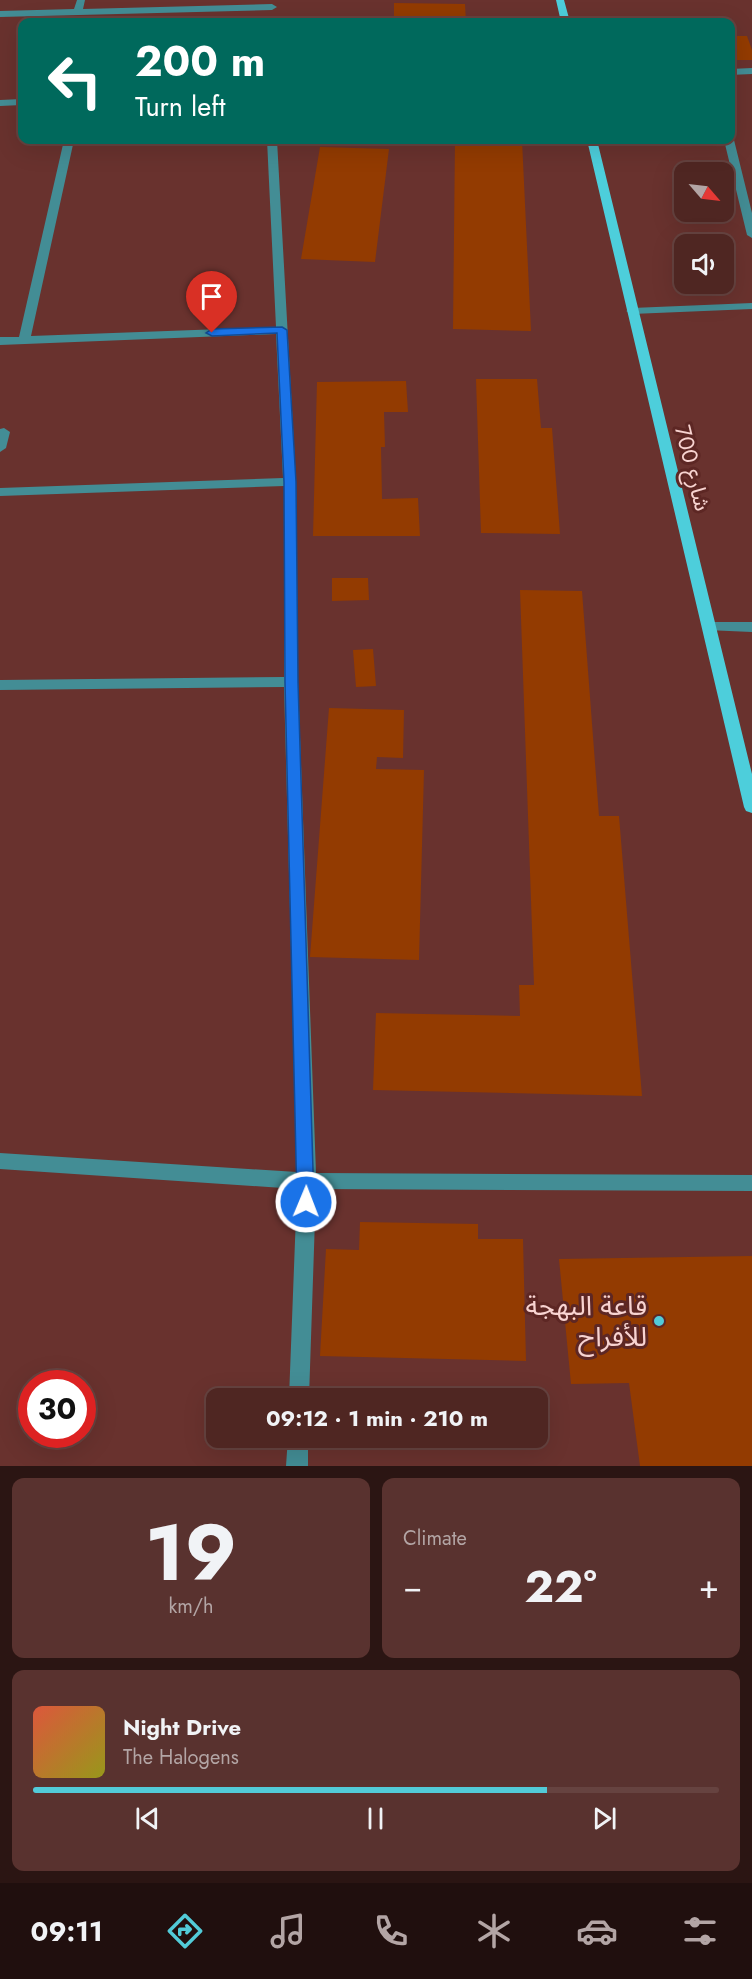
<!DOCTYPE html>
<html lang="en">
<head>
<meta charset="utf-8">
<style>
  :root { --surface:#4f2622; --page:#59322f; --text:#f1f3f6; --muted:#b3a5a5; --line:#664340; --accent:#52cbd8 }
  body { margin:0; font-family:Jost,"Noto Sans Arabic",sans-serif; background:var(--page); color:var(--text); height:100vh; display:flex; flex-direction:column; font-size:22px; white-space:nowrap }
  * { box-sizing:border-box; margin:0 }
  p { font-size:20px; color:var(--muted) }
  .icon { flex:none; width:33px; height:33px; fill:none; stroke:currentColor; stroke-width:2; stroke-linecap:round; stroke-linejoin:round }
  .map { position:relative; height:1466px; overflow:hidden }
  .side { display:flex; flex-direction:column; gap:12px; padding:12px; background:#2b1513; flex:1 }
  .side>* { flex:none }
  .hud { position:absolute; left:18px; top:18px; width:717px; height:126px; border-radius:12px; box-shadow:0 6px 24px #0002,0 0 0 2px var(--line); background:#00695c; color:#fff; overflow:hidden }
  .needle { width:39px; rotate:118deg }
  .controls { position:absolute; left:674px; top:162px; display:grid; gap:12px }
  .controls a { display:grid; place-items:center; width:60px; height:60px; border-radius:12px; background:var(--surface); box-shadow:0 6px 24px #0002,0 0 0 2px var(--line); font-size:30px }
  .speed { position:absolute; left:18px; top:1370px; display:flex; gap:12px; font-size:30px; font-weight:700; text-align:center }
  .speed>* { display:grid; place-content:center; width:78px; height:78px; border-radius:50%; background:var(--surface); box-shadow:0 6px 24px #0002,0 0 0 2px var(--line); line-height:1 }
  .speed .limit { border:9px solid #d22; background:#fff; color:#111 }
  .pin { position:absolute; display:grid; place-items:center; width:51px; height:51px; color:#fff; margin:-62px -26px; border-radius:50% 50% 50% 0; rotate:-45deg; box-shadow:0 0 6px #0007 }
  .pin .icon { rotate:45deg }
  .me { position:absolute; width:66px; margin:-33px; rotate:1deg; stroke-linejoin:round; filter:drop-shadow(0 0 4px #0008) }
  .turn { display:flex; align-items:center; gap:21px; height:126px; padding:0 18px; font-size:27px }
  .turn .icon { width:78px; height:78px; stroke-width:2.5 }
  .turn b { display:block; font-size:42px; line-height:51px }
  .big { font-size:45px; font-weight:700; line-height:1.1 }
  .side .widget { flex:1; display:flex; flex-direction:column; justify-content:center; gap:9px; min-width:0; padding:0 21px; border-radius:12px; background:var(--page) }
  .side .dial { align-items:center; gap:0 }
  .dial b { font-size:78px; line-height:1 }
  .song { display:flex; align-items:center; gap:18px }
  .cover { width:72px; height:72px; border-radius:9px; background:linear-gradient(135deg,hsl(10 70% 55%),hsl(60 70% 35%)) }
  .played { height:6px; border-radius:3px; background:linear-gradient(90deg,var(--accent) 75%,var(--line) 75%) }
  .keys { display:flex; justify-content:space-around; direction:ltr }
  .heat { display:flex; justify-content:space-between; align-items:center; font-size:33px; direction:ltr }
  .side .tiles { flex:1; display:grid; gap:12px; grid-template-columns:1fr 1fr }
  .widget:last-child { grid-column:span 2 }
  .trip { position:absolute; left:206px; top:1388px; width:342px; height:60px; border-radius:12px; background:var(--surface); box-shadow:0 6px 24px #0002,0 0 0 2px var(--line); font-weight:700; line-height:60px; text-align:center }
  .dock { display:flex; height:96px; justify-content:space-around; align-items:center; background:#200f0e; color:var(--muted) }
  .dock .icon { width:42px; height:42px }
  .dock .selected { color:var(--accent) }
  .dock b { font-size:27px; color:var(--text) }
  .map>svg:first-child { display:block }
  .building { fill:#933b01 }
  .lines { fill:none; stroke-linecap:round; stroke-linejoin:round }
  .minor { fill:#438d95; fill-rule:evenodd }
  .major { fill:#4dcedb; fill-rule:evenodd }
  .route { fill:#1a73e8; stroke:#114b97; stroke-width:1.5 }
  .poi-dot { fill:#52cbd8; stroke:#5d2724; stroke-width:2 }
  .labels { text-anchor:middle; dominant-baseline:central; stroke-width:6; stroke-linejoin:round; paint-order:stroke }
  .street-label { font-size:22px; fill:#f8d4d1; stroke:#5d2724 }
  .near-poi-label { font-size:27px; fill:#f8d4d1; stroke:#5d2724; text-anchor:end }
</style>
</head>
<body>
<div class="map">
<svg width="752" height="1466" viewBox="0 0 752 1466">
  <rect width="100%" height="100%" fill="#69322e"/>
  <path class="building" d="M394,3L465,4L466,22H394Z
    M730,36H747L752,50V60H730Z
    M455,140H522L531,331L453,329Z
    M320,147L389,149L375,262L301,259Z
    M476,379H537L541,428H552L560,534L481,533Z
    M406,381L408,412H384L385,447H381L382,499L418,498L420,536H313L317,382Z
    M332,578H368L369,600L332,601Z
    M520,590L582,591L599,816H619L642,1096L373,1090L376,1013L520,1016L519,985H534Z
    M373,649L376,686L356,687L353,650Z
    M329,708L404,710L403,758L377,757L376,769L424,770L419,960L310,957Z
    M360,1222L478,1224V1239H523L526,1361L320,1356L326,1249L359,1250Z
    M752,1256V1466H640L629,1383L571,1384L559,1259Z"/>
  <g class="lines">
    <path class="minor" d="M77,0H85L83,9L272,4L277,7L272,10L0,17V11L74,9Z
      M752,68V74L730,75V69Z
      M22,99V105L0,106V100Z
      M730,137L734,140L752,213V238L747,235L724,140H730Z
      M64,140H74L31,336L276,327L267,140H277L296,482L298,682L316,1173L752,1175V1191L316,1189L309,1398H289L297,1189L0,1169V1153L297,1172L284,687L0,690V680L284,677V486L0,496V488L283,478L276,334L0,345V337H19Z
      M752,303V309L632,314L626,311L632,308Z
      M4,428L10,432L6,448L0,452V429Z
      M711,622H752V632L706,630L704,627Z
      M288,1437H308V1466H286Z"/>
    <path class="major" d="M556,0H564L570,22H561Z
      M587,140H597L752,774V813L746,811L744,807Z"/>
  </g>
  <path class="route" d="M282,327L287,330L296,482L298,682L314,1202L312,1208L306,1210L300,1208L297,1202L285,682L284,482L277,333L212,336L206,333L212,329Z"/>
  <circle class="poi-dot" cx="659" cy="1321" r="6"/>
  <g class="labels">
    <g class="street-label">
      <text transform="translate(693 468) rotate(76)">شارع 700</text>
    </g>
    <g class="near-poi-label">
      <text x="647" y="1305">قاعة البهجة<tspan x="647" dy="31">للأفراح</tspan></text>
    </g>
  </g>
</svg>
<div class="controls">
<a><svg class="needle" viewBox="-14 -14 28 28"><path d="M0-13l5 13h-10z" fill="#e53935"/><path d="M0 13l5-13h-10z" fill="#b3a5a5"/></svg></a>
<a><svg class="icon" aria-label="sound" viewBox="0 0 24 24"><path d="M4 9h4l5-4v14l-5-4H4zM17 9q2 3 0 6"/></svg></a>
</div>
<div class="speed"><div class="limit">30</div></div>
<div class="pin" style="left:212px;top:333px;background:#d93025"><svg class="icon" aria-label="arrive" viewBox="0 0 24 24"><path d="M6 21V4h12l-3 4 3 4H6"/></svg></div>
<svg class="me" style="left:306px;top:1202px" viewBox="-20 -20 40 40"><circle r="17" fill="#1a73e8" stroke="#fff" stroke-width="3"/><path d="M0-11L8 9 0 5-8 9z" fill="#fff"/></svg>
<div class="trip">09:12 · 1 min · 210 m</div>
<div class="hud">
<div class="turn"><svg class="icon" aria-label="left" viewBox="0 0 24 24"><path d="M17 20v-9H6M10 6l-5 5 5 5"/></svg><div><b>200 m</b>Turn left</div></div>
</div>
</div>
<section class="side">
<div class="tiles">
<div class="widget dial"><b>19</b><p>km/h</p></div>
<div class="widget"><p>Climate</p>
<div class="heat"><a>−</a><b class="big">22°</b><a>+</a></div>
</div>
<div class="widget">
<div class="song"><i class="cover"></i><div><b>Night Drive</b><p>The Halogens</p></div></div>
<div class="played"></div>
<div class="keys"><svg class="icon" aria-label="previous" viewBox="0 0 24 24"><path d="M18 5L8 12l10 7zM5 5v14"/></svg><svg class="icon" aria-label="pause" viewBox="0 0 24 24"><path d="M8 5v14M16 5v14"/></svg><svg class="icon" aria-label="next" viewBox="0 0 24 24"><path d="M6 5l10 7-10 7zM19 5v14"/></svg></div>
</div>
</div>
</section>
<nav class="dock">
<b>09:11</b>
<svg class="icon selected" aria-label="directions" viewBox="0 0 24 24"><path d="M12 3l9 9-9 9-9-9zM9 14v-3h6M13 9l2 2-2 2"/></svg>
<svg class="icon" aria-label="music" viewBox="0 0 24 24"><path d="M9 18V5l10-2v13"/><circle cx="6" cy="18" r="3"/><circle cx="16" cy="16" r="3"/></svg>
<svg class="icon" aria-label="phone" viewBox="0 0 24 24"><path d="M5 4h4l2 5-3 2q2 4 5 5l2-3 5 2v4C11 20 4 13 5 4z"/></svg>
<svg class="icon" aria-label="climate" viewBox="0 0 24 24"><path d="M12 3v18M4 7l16 10M4 17L20 7"/></svg>
<svg class="icon" aria-label="car" viewBox="0 0 24 24"><path d="M5 17H2v-5l4-1 3-4h7l3 4 3 1v5h-3M9 17h6M6 11h13"/><circle cx="7" cy="17" r="2"/><circle cx="17" cy="17" r="2"/></svg>
<svg class="icon" aria-label="filters" viewBox="0 0 24 24"><path d="M4 7h16M4 17h16"/><circle cx="9" cy="7" r="2"/><circle cx="15" cy="17" r="2"/></svg>
</nav>
</body>
</html>
